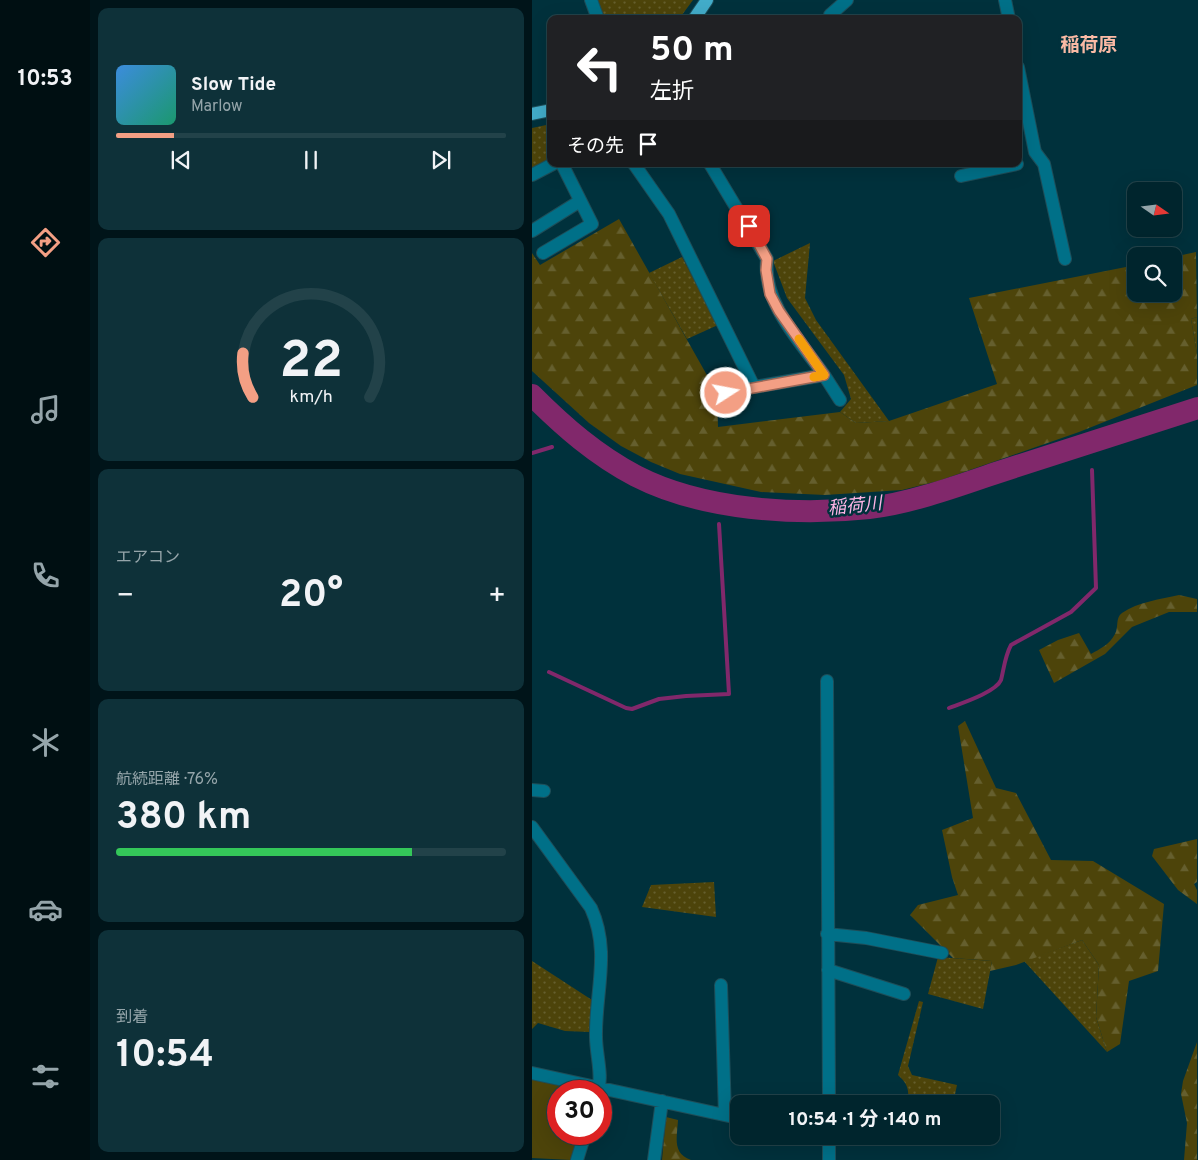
<!DOCTYPE html>
<html lang="ja">
<head>
<meta charset="utf-8">
<style>
  :root { --surface:#00252d; --page:#0e3139; --text:#f1f3f6; --muted:#95a5aa; --line:#224249; --accent:#f39f84 }
  body { margin:0; font-family:Overpass,"Noto Sans JP",sans-serif; background:var(--page); color:var(--text); height:100vh; display:flex; flex-direction:column; font-size:19px; white-space:nowrap }
  * { box-sizing:border-box; margin:0 }
  p { font-size:16px; color:var(--muted) }
  .icon { flex:none; width:28px; height:28px; fill:none; stroke:currentColor; stroke-width:2; stroke-linecap:round; stroke-linejoin:round }
  .map { position:relative; flex:1; overflow:hidden }
  .details { display:flex; flex-direction:column; gap:8px; padding:8px; background:#001419; width:442px }
  .details>* { flex:none }
  .banner { position:absolute; left:15px; top:15px; width:475px; height:152px; border-radius:10px; box-shadow:0 5px 20px #0002,0 0 0 1px var(--line); background:#202124; color:#fff; overflow:hidden }
  .needle { width:32px; rotate:104deg }
  .fabs { position:absolute; left:595px; top:182px; display:grid; gap:10px }
  .fabs a { display:grid; place-items:center; width:55px; height:55px; border-radius:10px; background:var(--surface); box-shadow:0 5px 20px #0002,0 0 0 1px var(--line); font-size:25px }
  .speed { position:absolute; left:15px; top:1080px; display:flex; gap:10px; font-size:25px; font-weight:700; text-align:center }
  .speed>* { display:grid; place-content:center; width:65px; height:65px; border-radius:50%; background:var(--surface); box-shadow:0 5px 20px #0002,0 0 0 1px var(--line); line-height:1 }
  .speed .limit { border:8px solid #d22; background:#fff; color:#111 }
  .pin { position:absolute; display:grid; place-items:center; width:42px; height:42px; color:#fff; margin:-21px; border-radius:10px; box-shadow:0 2px 8px #0006 }
  .me { position:absolute; width:55px; margin:-28px; rotate:79deg; stroke-linejoin:round; filter:drop-shadow(0 0 4px #0008) }
  .turn { display:flex; align-items:center; gap:18px; height:105px; padding:0 20px; font-size:22px }
  .turn .icon { width:65px; height:65px; stroke-width:2.5 }
  .turn b { display:block; font-size:35px; line-height:42px }
  .then { display:flex; align-items:center; height:48px; padding:0 20px; background:#0003; gap:10px; font-size:19px }
  .big { font-size:38px; font-weight:700; line-height:1.1 }
  .details .tile { flex:1; display:flex; flex-direction:column; justify-content:center; gap:8px; min-width:0; padding:0 18px; border-radius:10px; background:var(--page) }
  .details .dial { align-items:center; gap:0 }
  .dial svg { height:130px; overflow:visible; fill:none; stroke:var(--line); stroke-width:7; stroke-linecap:round; text-anchor:middle }
  .dial text { fill:var(--text); stroke:none }
  .song { display:flex; align-items:center; gap:15px }
  .cover { width:60px; height:60px; border-radius:8px; background:linear-gradient(135deg,hsl(210 70% 55%),hsl(160 70% 35%)) }
  .played { height:5px; border-radius:2px; background:linear-gradient(90deg,var(--accent) 15%,var(--line) 15%) }
  .keys { display:flex; justify-content:space-around; direction:ltr }
  .heat { display:flex; justify-content:space-between; align-items:center; font-size:28px; direction:ltr }
  .charge { height:8px; border-radius:4px; background:linear-gradient(90deg,#34c759 76%,var(--line) 0) }
  .trip { position:absolute; left:198px; top:1095px; width:270px; height:50px; border-radius:10px; background:var(--surface); box-shadow:0 5px 20px #0002,0 0 0 1px var(--line); font-weight:700; line-height:50px; text-align:center }
  main { display:flex; flex:1; min-height:0 }
  .dock { display:flex; flex-direction:column; width:90px; justify-content:space-around; align-items:center; background:#000f12; color:var(--muted) }
  .dock .icon { width:35px; height:35px }
  .dock .active { color:var(--accent) }
  .dock b { font-size:22px; color:var(--text) }
  .map>svg:first-child { display:block }
  .grass { fill:url(#grass-dots) }
  .forest { fill:url(#forest-firs) }
  .pitch { fill:#4d440a }
  .lines { fill:none; stroke-linecap:round; stroke-linejoin:round }
  .stream { stroke:#81286b; stroke-width:4 }
  .river { stroke:#81286b; stroke-width:22 }
  .minor-casing { stroke:#1e4e59; stroke-width:14 }
  .major-casing { stroke:#1e4e59; stroke-width:14 }
  .minor { stroke:#007088; stroke-width:12 }
  .major { stroke:#42acc9; stroke-width:12 }
  .route-casing { stroke:#9e6756; stroke-width:12 }
  .route { stroke:#f39f84; stroke-width:9 }
  .slow { stroke:#f59e0b; stroke-width:9 }
  .labels { text-anchor:middle; dominant-baseline:central; stroke-width:5; stroke-linejoin:round; paint-order:stroke }
  .water-label { font-size:18px; font-style:italic; fill:#fcb4e5; stroke:#00313c }
  .quarter-label { font-size:19px; font-weight:bold; fill:#fabaa5; stroke:#00313c }
</style>
</head>
<body>
<main>
<nav class="dock">
<b>10:53</b>
<svg class="icon active" aria-label="directions" viewBox="0 0 24 24"><path d="M12 3l9 9-9 9-9-9zM9 14v-3h6M13 9l2 2-2 2"/></svg>
<svg class="icon" aria-label="music" viewBox="0 0 24 24"><path d="M9 18V5l10-2v13"/><circle cx="6" cy="18" r="3"/><circle cx="16" cy="16" r="3"/></svg>
<svg class="icon" aria-label="phone" viewBox="0 0 24 24"><path d="M5 4h4l2 5-3 2q2 4 5 5l2-3 5 2v4C11 20 4 13 5 4z"/></svg>
<svg class="icon" aria-label="climate" viewBox="0 0 24 24"><path d="M12 3v18M4 7l16 10M4 17L20 7"/></svg>
<svg class="icon" aria-label="car" viewBox="0 0 24 24"><path d="M5 17H2v-5l4-1 3-4h7l3 4 3 1v5h-3M9 17h6M6 11h13"/><circle cx="7" cy="17" r="2"/><circle cx="17" cy="17" r="2"/></svg>
<svg class="icon" aria-label="filters" viewBox="0 0 24 24"><path d="M4 7h16M4 17h16"/><circle cx="9" cy="7" r="2"/><circle cx="15" cy="17" r="2"/></svg>
</nav>
<section class="details">
<div class="tile">
<div class="song"><i class="cover"></i><div><b>Slow Tide</b><p>Marlow</p></div></div>
<div class="played"></div>
<div class="keys"><svg class="icon" aria-label="previous" viewBox="0 0 24 24"><path d="M18 5L8 12l10 7zM5 5v14"/></svg><svg class="icon" aria-label="pause" viewBox="0 0 24 24"><path d="M8 5v14M16 5v14"/></svg><svg class="icon" aria-label="next" viewBox="0 0 24 24"><path d="M6 5l10 7-10 7zM19 5v14"/></svg></div>
</div>
<div class="tile dial"><svg viewBox="0 0 100 80">
<path d="M14 69A42 42 0 1 1 86 69"/>
<path d="M14 69A42 42 0 0 1 8 42" stroke="#f39f84"/>
<text x="50" y="56" font-size="32" font-weight="700">22</text>
<text x="50" y="72" font-size="11">km/h</text>
</svg></div>
<div class="tile"><p>エアコン</p>
<div class="heat"><a>−</a><b class="big">20°</b><a>+</a></div>
</div>
<div class="tile"><p>航続距離 · 76%</p><b class="big">380 km</b><div class="charge"></div></div>
<div class="tile"><p>到着</p><b class="big">10:54</b></div>
</section>
<div class="map">
<svg width="666" height="1160" viewBox="0 0 666 1160">
  <defs>
    <pattern id="grass-dots" width="8" height="8" patternUnits="userSpaceOnUse" patternTransform="scale(1.25)"><rect width="8" height="8" fill="#4d440a"/><path d="M2 2h.1M6 6h.1" fill="none" stroke="#655f2e" stroke-width="1.8" stroke-linecap="round"/></pattern>
    <pattern id="forest-firs" width="22" height="20" patternUnits="userSpaceOnUse" patternTransform="scale(1.25)"><rect width="22" height="20" fill="#4d440a"/><path d="M5 1l3.5 6h-7zM16 11l3.5 6h-7z" fill="#655f2e"/></pattern>
  </defs>
  <rect width="100%" height="100%" fill="#00313c"/>
  <path class="grass" d="M66,0H161L147,19H72Z
    M19,124V159L0,168V128Z
    M278,243L273,298L284,320L357,421L324,423L308,412L319,399L312,375L255,298L241,261Z
    M150,257L186,325L155,339L117,273Z
    M665,317V354L659,319Z
    M182,882L184,917L110,907L119,885Z
    M550,940L567,965L564,1017L575,1052L492,961Z
    M406,957L460,961L451,1009L396,994Z
    M0,961L60,1000L57,1032L33,1031L6,1023L0,1029Z
    M387,1001L391,1002L376,1066L380,1075L425,1085L421,1104H375C378,1091 376,1084 366,1075Z"/>
  <path class="forest" d="M87,219L185,393L186,427L308,412L324,423L357,421L465,384L437,298L604,265V294H641V257L664,252L665,317L659,319L665,354V385L547,432L406,481L370,490L293,495L229,492L148,474L119,462L89,446L57,423L0,371V253L8,265Z
    M647,595L665,599V612H637L600,627L573,654L522,683L507,650L526,640L547,633L559,654C568,649 578,644 583,634C587,627 583,618 590,613C606,602 629,599 647,595Z
    M433,721L464,788L484,793L519,860L561,861L632,904L626,971L597,981L588,1044L575,1052L564,1017L567,965L550,940L484,965L458,971L460,961L421,958L378,915L386,905L426,895L420,877L410,830L441,818L426,726Z
    M665,839V882L662,884L665,890V904L646,890L620,856L622,849Z
    M665,1042V1160H652L655,1123L649,1094L651,1081Z
    M134,1117L146,1120C145,1138 140,1153 159,1160H130Z"/>
  <path class="pitch" d="M0,1078L56,1091H26V1134H47L39,1160L0,1158Z"/>
  <g class="lines">
    <path class="stream" d="M0,453L20,447
      M17,672L94,708L100,709L127,699L154,696L197,694L187,524
      M417,708C430,703 464,692 469,680C472,668 473,656 479,645L539,612L564,588L560,470"/>
    <path class="river" d="M0,395C32,427 64,455 104,476C170,510 264,516 337,508C376,504 426,486 464,473C531,452 598,430 666,408"/>
    <defs>
      <path id="minor" d="M59,0L66,19
        M473,0L477,19
        M298,15L315,0
        M486,67L503,152L512,164L533,259
        M102,164L137,214L222,387L292,375C268,341 230,303 235,259L178,164
        M0,175L21,164
        M429,176L485,164
        M0,231L48,201
        M11,253L60,224L30,164
        M292,375L308,400
        M195,393L222,387
        M295,681L297,1104
        M0,790L12,791
        M0,827L59,908C79,952 63,992 64,1037C64,1054 71,1076 66,1091
        M295,934L334,938L410,953
        M296,970L372,994
        M189,985L193,1115
        M0,1073L206,1118
        M297,1136V1160
        M45,1160L53,1134
        M122,1160L130,1101"/>
      <path id="major" d="M162,19L175,0
        M0,114L19,110"/>
    </defs>
    <use href="#minor" class="minor-casing"/>
    <use href="#major" class="major-casing"/>
    <use href="#minor" class="minor"/>
    <use href="#major" class="major"/>
  </g>
  <g class="lines">
    <defs>
      <path id="route" d="M194,393L292,375L247,311L238,294L234,270L235,259L217,226"/>
    </defs>
    <use href="#route" class="route-casing"/>
    <use href="#route" class="route"/>
    <path class="slow" d="M267,339L292,375L282,377"/>
  </g>
  <g class="labels">
    <g class="water-label">
      <text transform="translate(323 507) rotate(-6)">稲荷川</text>
    </g>
    <g class="quarter-label">
      <text x="557" y="46">稲荷原</text>
    </g>
  </g>
</svg>
<div class="fabs">
<a><svg class="needle" viewBox="-14 -14 28 28"><path d="M0-13l5 13h-10z" fill="#e53935"/><path d="M0 13l5-13h-10z" fill="#95a5aa"/></svg></a>
<a><svg class="icon" aria-label="search" viewBox="0 0 24 24"><circle cx="10" cy="10" r="6"/><path d="M15 15l6 6"/></svg></a>
</div>
<div class="speed"><div class="limit">30</div></div>
<div class="pin" style="left:217px;top:226px;background:#d93025"><svg class="icon" aria-label="arrive" viewBox="0 0 24 24"><path d="M6 21V4h12l-3 4 3 4H6"/></svg></div>
<svg class="me" style="left:194px;top:393px" viewBox="-20 -20 40 40"><circle r="17" fill="#f39f84" stroke="#fff" stroke-width="3"/><path d="M0-11L8 9 0 5-8 9z" fill="#fff"/></svg>
<div class="trip">10:54 · 1 分 · 140 m</div>
<div class="banner">
<div class="turn"><svg class="icon" aria-label="left" viewBox="0 0 24 24"><path d="M17 20v-9H6M10 6l-5 5 5 5"/></svg><div><b>50 m</b>左折</div></div>
<div class="then">その先<svg class="icon" aria-label="arrive" viewBox="0 0 24 24"><path d="M6 21V4h12l-3 4 3 4H6"/></svg></div>
</div>
</div>
</main>
</body>
</html>
